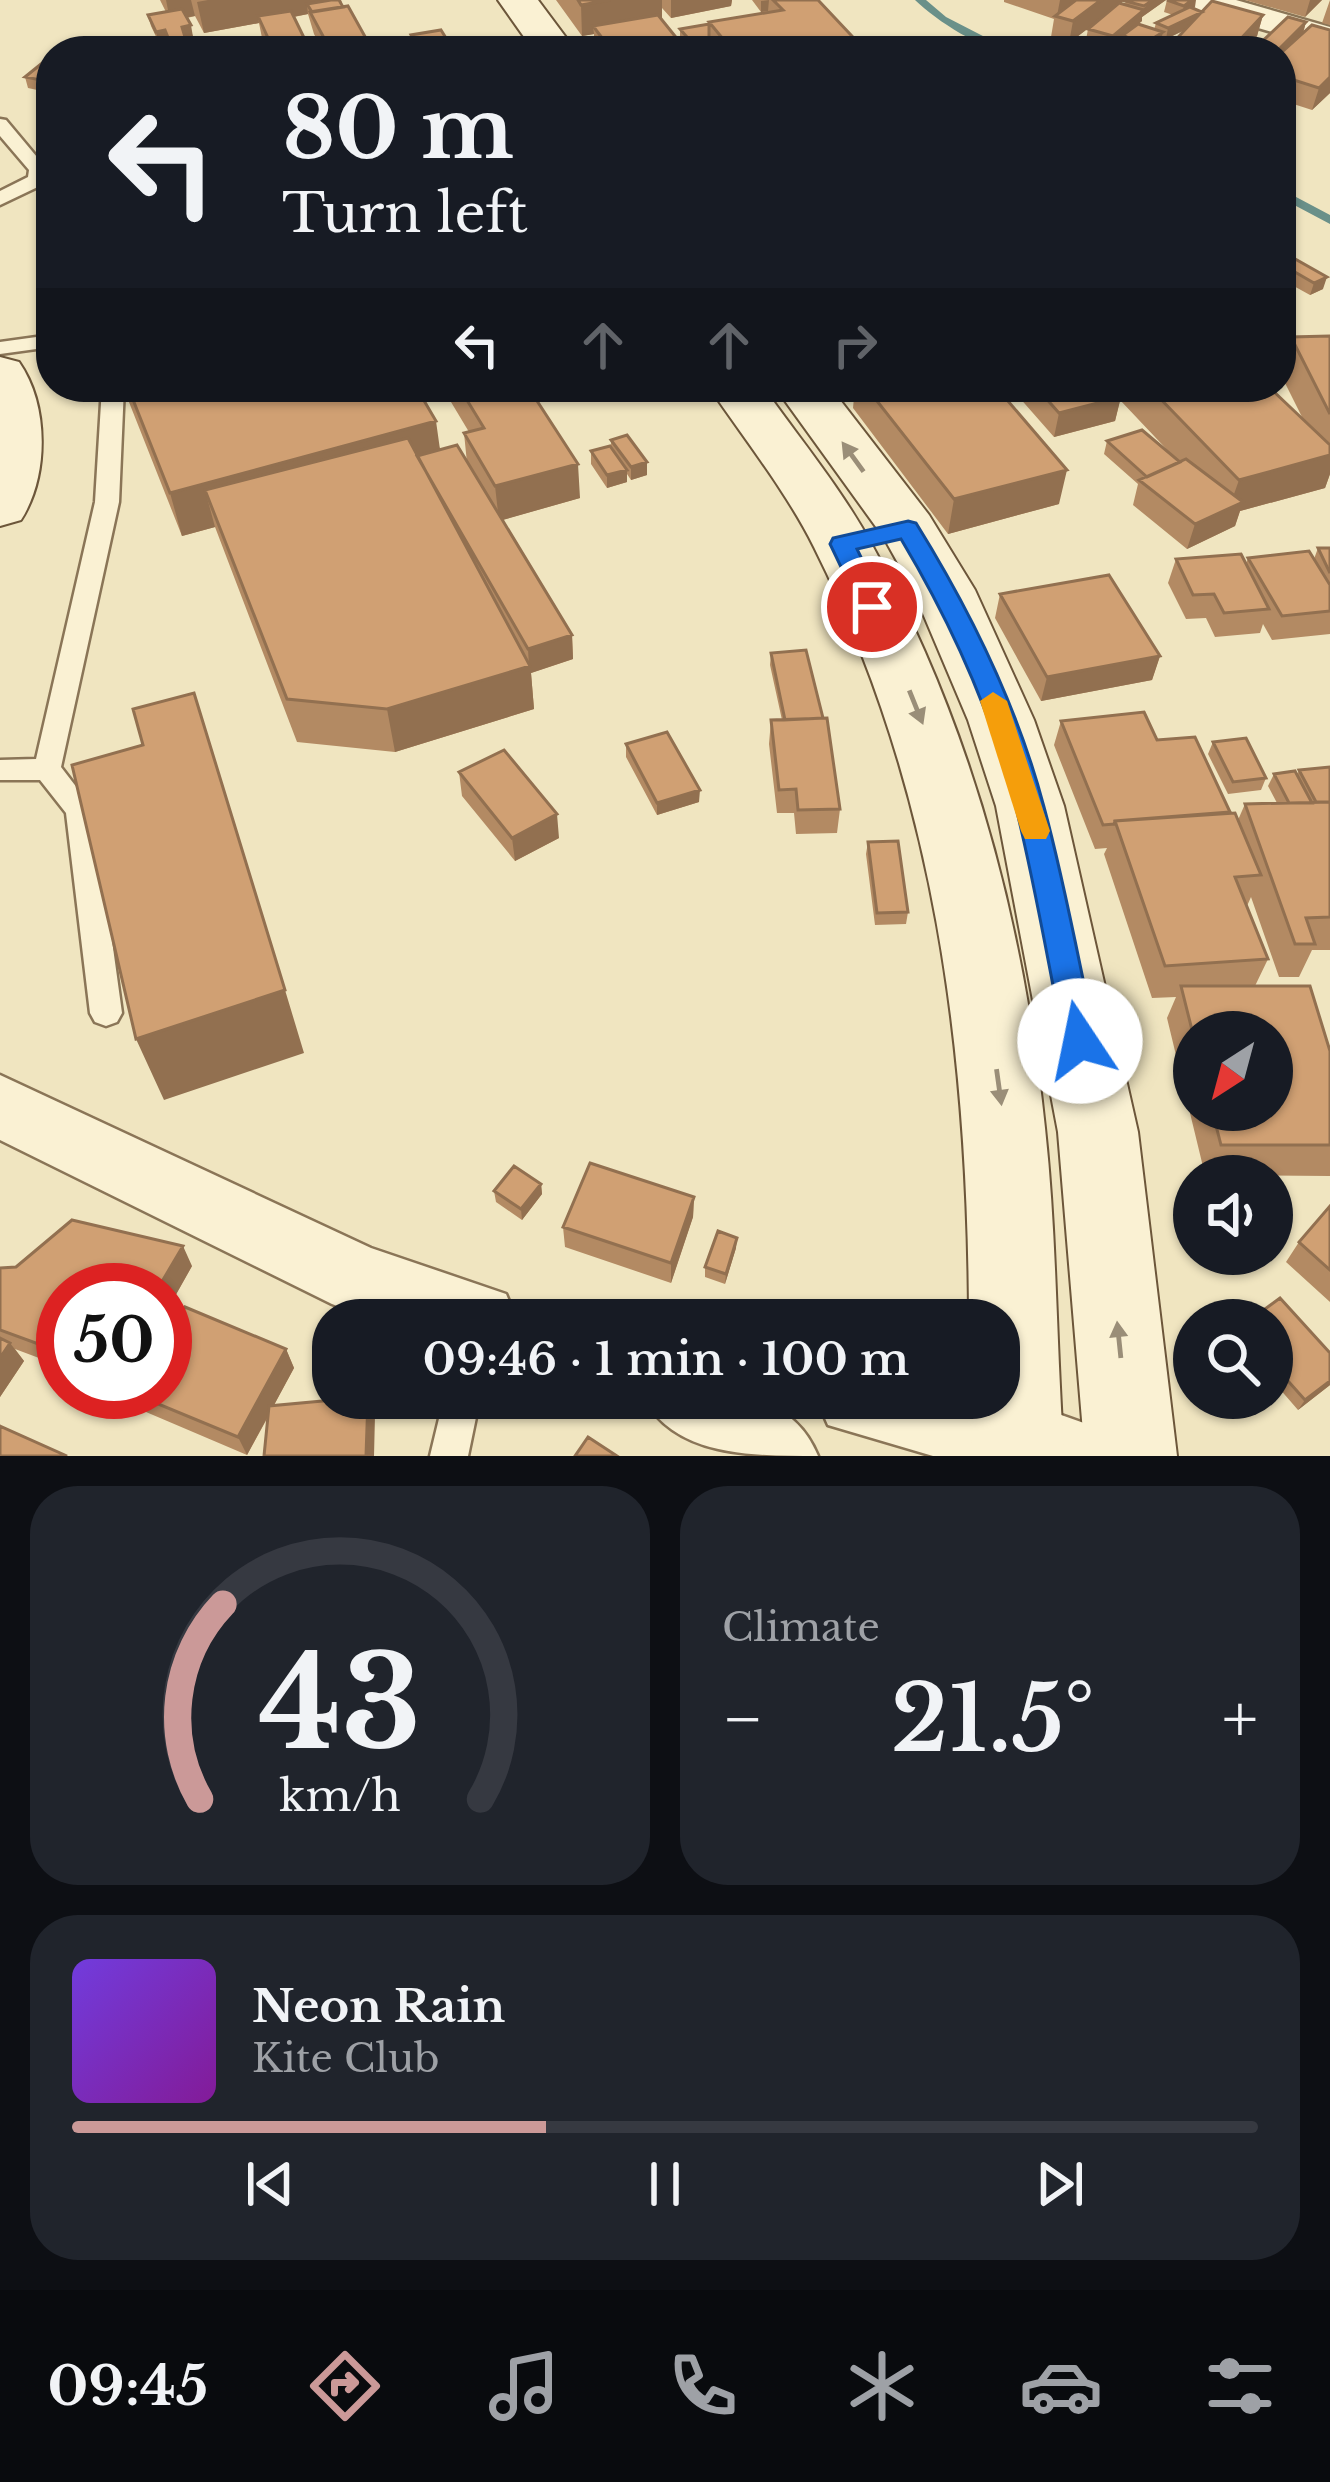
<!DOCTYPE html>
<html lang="en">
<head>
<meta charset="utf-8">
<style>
  :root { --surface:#171b24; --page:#20242c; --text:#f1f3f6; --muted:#9ea1a6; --line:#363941; --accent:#cb9998 }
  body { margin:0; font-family:"Libre Baskerville",serif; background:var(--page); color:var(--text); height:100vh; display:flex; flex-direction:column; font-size:45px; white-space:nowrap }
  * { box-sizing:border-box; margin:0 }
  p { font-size:39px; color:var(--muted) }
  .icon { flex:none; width:66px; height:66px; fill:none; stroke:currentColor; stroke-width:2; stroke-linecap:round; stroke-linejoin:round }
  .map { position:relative; height:1456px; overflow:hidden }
  .side { display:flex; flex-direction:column; gap:30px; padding:30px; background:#0d0f14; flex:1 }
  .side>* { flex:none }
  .top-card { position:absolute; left:36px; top:36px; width:1260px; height:366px; border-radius:48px; box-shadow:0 3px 9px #0004; background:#171b24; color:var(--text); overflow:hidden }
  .needle { width:78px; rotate:216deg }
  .tools { position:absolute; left:1173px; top:1011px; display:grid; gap:24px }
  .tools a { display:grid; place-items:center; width:120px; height:120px; border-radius:50%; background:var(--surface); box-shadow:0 3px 9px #0004; font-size:60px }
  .speed { position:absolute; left:36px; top:1263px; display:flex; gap:24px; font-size:60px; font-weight:700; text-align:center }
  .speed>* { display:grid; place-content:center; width:156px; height:156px; border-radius:50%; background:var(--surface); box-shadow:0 3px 9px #0004; line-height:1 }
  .speed .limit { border:18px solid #d22; background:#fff; color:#111 }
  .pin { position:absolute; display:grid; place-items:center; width:102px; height:102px; color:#fff; margin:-51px; border:6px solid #fff; border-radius:50%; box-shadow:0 3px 12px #0007 }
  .me { position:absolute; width:132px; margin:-66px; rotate:349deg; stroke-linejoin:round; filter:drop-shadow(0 0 9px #0008) }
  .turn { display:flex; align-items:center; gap:42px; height:252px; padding:0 48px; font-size:54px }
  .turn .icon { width:156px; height:156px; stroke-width:2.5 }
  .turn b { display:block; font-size:84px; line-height:102px }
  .lanes { display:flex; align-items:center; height:114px; padding:0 48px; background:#0003; justify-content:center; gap:60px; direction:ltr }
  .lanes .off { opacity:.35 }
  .big { font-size:90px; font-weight:600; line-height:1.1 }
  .side .widget { flex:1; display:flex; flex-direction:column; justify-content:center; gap:18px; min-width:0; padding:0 42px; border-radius:48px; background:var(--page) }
  .side .dial { align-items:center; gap:0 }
  .dial svg { height:312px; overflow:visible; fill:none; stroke:var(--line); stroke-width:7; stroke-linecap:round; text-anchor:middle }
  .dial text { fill:var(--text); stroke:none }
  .song { display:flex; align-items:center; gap:36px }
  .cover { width:144px; height:144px; border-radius:18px; background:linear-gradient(135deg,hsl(260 70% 55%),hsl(290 70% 35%)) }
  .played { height:12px; border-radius:6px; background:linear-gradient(90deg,var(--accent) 40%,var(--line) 40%) }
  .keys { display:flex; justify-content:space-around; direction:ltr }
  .heat { display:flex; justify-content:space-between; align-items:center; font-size:66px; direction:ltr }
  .side .tiles { flex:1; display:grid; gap:30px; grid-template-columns:1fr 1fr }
  .widget:last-child { grid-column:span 2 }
  .trip { position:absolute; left:312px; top:1299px; width:708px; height:120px; border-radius:48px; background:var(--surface); box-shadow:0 3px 9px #0004; font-weight:600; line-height:120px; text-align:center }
  .tab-bar { display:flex; height:192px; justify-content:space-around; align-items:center; background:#090b0e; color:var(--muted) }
  .tab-bar .icon { width:84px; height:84px }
  .tab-bar .current { color:var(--accent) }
  .tab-bar b { font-size:54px; color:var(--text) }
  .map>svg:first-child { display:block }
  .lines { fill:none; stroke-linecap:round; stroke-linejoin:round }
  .stream { fill:#6a9089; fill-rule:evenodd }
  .lane-casing { stroke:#8a7557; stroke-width:5 }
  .street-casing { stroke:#8a7557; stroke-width:5 }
  .secondary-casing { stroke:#6c563a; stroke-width:4 }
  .lane { fill:#faf1d3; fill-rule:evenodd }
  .street { fill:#faf1d3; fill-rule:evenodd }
  .secondary { fill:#faf1d3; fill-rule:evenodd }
  .wall { fill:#b38a63; fill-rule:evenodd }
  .shaded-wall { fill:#927050 }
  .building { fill:#d0a073; stroke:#927050; stroke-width:3 }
  .oneway { fill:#9a8e78 }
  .route { fill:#1a73e8; stroke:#114b97; stroke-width:3 }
  .slow { fill:#f59e0b }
</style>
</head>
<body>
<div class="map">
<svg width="1330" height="1456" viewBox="0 0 1330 1456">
  <rect width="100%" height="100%" fill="#f0e5c0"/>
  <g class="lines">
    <path class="stream" d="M915,0H926L946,17L1012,51C982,51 937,21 915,0Z
      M1281,189L1330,215V224L1281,198Z"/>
    <defs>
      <path id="lane" d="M0,119L6,120L47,169L44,184L0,205V191L28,177L29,170L0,136Z
        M51,335V347L0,354V342Z
        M102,387H124L119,502L61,767L94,810L122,1013L117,1022L106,1026L95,1022L90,1013L66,813L40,780H0V760L36,759L95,502Z
        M444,1398H480L468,1456H430Z"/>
      <path id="street" d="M1181,0H1236L1330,27V49L1186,7Z
        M0,1075L371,1248L506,1294L517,1320H373L332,1304L0,1140Z
        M999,1393L1098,1428L1110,1456H933L828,1425L816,1398H999Z
        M644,1398C712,1398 787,1381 818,1456C750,1456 675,1456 644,1398Z"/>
      <path id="secondary" d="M498,0H538L576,51H534Z
        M0,357L19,362C49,405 49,476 21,520L0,526Z
        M709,387H763C800,439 841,488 872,545C971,723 1024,925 1045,1128C1057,1237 1056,1347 1064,1456H972L970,1398H999V1320H969C968,1052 936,790 814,547C786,491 745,440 709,387Z
        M775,387H830L929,515L975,590L1034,720L1064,806L1138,1132L1177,1456H1085L1058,1132L996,806L968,720L913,590L884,538Z"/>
    </defs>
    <use href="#lane" class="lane-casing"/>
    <use href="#street" class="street-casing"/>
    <use href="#secondary" class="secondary-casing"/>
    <use href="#lane" class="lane"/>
    <use href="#street" class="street"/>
    <use href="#secondary" class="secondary"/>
  </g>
  <path class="wall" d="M160,0H341L343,7L373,51H323L314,34L308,14L294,17L310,51H268L262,38L259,23L204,33L195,16L187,18L193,37L186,38L188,48L172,51L168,41L159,43L151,26L148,15L166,12Z
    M556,0H732L731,6L671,18L662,8V20L687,51H594V34L582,36Z
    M752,0H818L866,51H690L680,40V29L768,13L761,12Z
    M1004,0H1125L1120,3L1125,4L1126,0H1166L1142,17V21L1137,25L1154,30L1156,23L1173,15L1164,12L1167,0L1195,7L1193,8L1202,12L1263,15L1257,36L1244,51H1166L1185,30L1166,39L1162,38L1160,44L1149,51H1099L1103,45L1086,40L1088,29L1103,17L1069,43L1051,37L1054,19L1004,2Z
    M1245,0H1322L1305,17Z
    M1330,0V25L1322,23Z
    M1306,22L1303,33L1330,93L1312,110L1281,100V51Z
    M51,56V93L28,88L25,77Z
    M1281,251L1323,289L1310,295L1281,279Z
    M1330,336V474L1325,488L1240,511L1235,526L1187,549L1133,505L1138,484L1104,454L1107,441L1172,455L1120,400L1115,421L1054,437L1010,387H1269L1303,419L1281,375V367L1291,337Z
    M123,387H416L440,449L467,463L464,433L469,432L442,387H528L580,498L502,520L572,635L573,659L531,673L534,709L395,752L297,742L215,527L182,536Z
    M855,387H996L1059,504L948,534L853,408Z
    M611,440L647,462V475L631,480L627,474V482L607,488L591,464V451L611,447Z
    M1318,548H1330V634L1272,640L1263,624L1260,633L1215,637L1206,618L1186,619L1168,583L1176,559L1246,564L1248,558L1314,559Z
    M1000,594L1160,656L1152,680L1041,701L995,618Z
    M771,653L840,809L837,833L796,834L794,813H777L769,744L771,720H782L770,665Z
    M1061,721L1157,740L1238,820L1245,804L1277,803L1268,786L1274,774L1297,776L1299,770L1330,767V950H1312L1299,977H1279L1251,897L1247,906L1268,959L1255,986L1330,1046V1176L1205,1175L1167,1018L1176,997L1152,998L1104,854L1107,848L1095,849L1054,745ZM1194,1032L1272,1110H1194Z
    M1213,742L1266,778L1261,790L1228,794L1208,754Z
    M626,744L699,802L657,815L626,757Z
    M459,772L559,838L515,861L462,796Z
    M868,842L908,912L906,924L875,925L866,854Z
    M541,1184L542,1194L522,1220L496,1202L494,1191Z
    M694,1197L693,1217L671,1283L565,1247L563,1227Z
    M1330,1206V1302L1286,1262L1299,1242Z
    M736,1248L725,1284L705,1277V1267Z
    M192,1266L165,1314V1290H63V1367L15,1349L24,1361L0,1397V1268Z
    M1272,1320L1330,1385L1298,1410L1272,1380Z
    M286,1349L294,1368L274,1405L369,1398L375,1415L268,1417L247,1455L146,1412L134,1394Z"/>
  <path class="shaded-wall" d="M166,0H191L195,16L170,20Z
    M208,0H341L342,8L307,4L308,14L261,23L258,16L259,23L204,33L197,2Z
    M610,0H662V23L593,26L594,34L582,36L581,5Z
    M671,0H732L731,6L671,18Z
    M769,0L768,11L761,12V1Z
    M1060,0H1086L1057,16Z
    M1101,0H1125L1069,43L1073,21Z
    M1153,0H1166L1142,17V21L1111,47L1113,36Z
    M1192,0H1196L1195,7L1181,17L1184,6Z
    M1310,0H1322L1305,17Z
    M1202,12L1199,23L1166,39L1168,28Z
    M1263,15L1257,36L1244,51H1233L1234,46Z
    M1306,22L1303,33L1281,55V51H1277Z
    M191,25L193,37L186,38L188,48L172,51L169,40L182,27Z
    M165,30L168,41L159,43L156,32Z
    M1163,32L1160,44L1149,51H1137L1138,48Z
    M709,41V51H693V44Z
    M1330,77V93L1312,110L1319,88Z
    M1327,277L1323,289L1310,295L1314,283Z
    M1121,397L1115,421L1054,437L1059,413Z
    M436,421L442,464L205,490L215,527L182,536L170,493Z
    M1330,455V474L1325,488L1240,511L1235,526L1187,549L1195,524L1229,508L1239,480Z
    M647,462V475L631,480V467Z
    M578,464L580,498L499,521L495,486Z
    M627,470V482L607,488V475Z
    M1067,470L1059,504L948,534L954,499Z
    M572,635L573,659L531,673L534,709L395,752L387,709L529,666L528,649Z
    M1160,656L1152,680L1041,701L1047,677Z
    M700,790L699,802L657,815V803Z
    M557,814L559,838L515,861L512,838Z
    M285,990L304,1053L164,1100L136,1039Z
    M541,1184L542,1194L522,1220L521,1209Z
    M694,1197L693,1217L671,1283V1263Z
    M737,1238L736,1248L725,1284L726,1274Z
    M183,1246L192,1266L165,1314V1290H157Z
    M10,1343L24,1361L0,1397V1358Z
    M286,1349L294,1368L247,1455L238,1437Z
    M1330,1381V1385L1298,1410L1305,1400Z
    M368,1398L375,1415L374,1456H366Z"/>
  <path class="building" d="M331,0H339L343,7L312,12L307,4Z
    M578,0H610L581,5Z
    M773,0H818L866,51H733L709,22L783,10Z
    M1076,0H1101L1073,21L1055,16Z
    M1153,0L1144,6L1125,1L1126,0Z
    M1167,0H1192L1184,6Z
    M1212,1L1263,15L1234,46L1210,39L1199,51L1166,50Z
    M1119,3L1144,10L1113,36L1088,29Z
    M348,6L373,51H331L310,12Z
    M1190,7L1202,12L1168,28L1156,23Z
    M182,9L191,25L182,27L185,37L169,40L165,30L156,32L148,15Z
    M291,11L309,48L274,51L258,16Z
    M658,15L687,51H612L593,26Z
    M1288,17L1306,22L1277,51H1252Z
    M709,24V41L693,44L680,29Z
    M1138,24L1163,32L1138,48L1140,51H1111L1100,48L1111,40L1138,43L1123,35Z
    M1312,25L1330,30V77L1319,88L1281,76V53Z
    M441,30L454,51H420L411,35Z
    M156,38L162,51H112L110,47Z
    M51,56V82L25,77Z
    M1281,251L1327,277L1314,283L1281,264Z
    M1330,336V414L1291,337Z
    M128,387H416L436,421L170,493Z
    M459,387H528L578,464L495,486L464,433L484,428Z
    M866,387H996L1067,470L954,499Z
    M1036,387H1111L1121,397L1059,413Z
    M1149,387H1269L1330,445V455L1239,480Z
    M1142,430L1180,462L1147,477L1107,441Z
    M627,435L647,462L631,467L611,440Z
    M408,438L530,666L387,709L287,699L205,490Z
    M457,445L572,635L528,649L417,456Z
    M610,446L627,470L607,475L591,451Z
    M1186,459L1243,502L1195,524L1139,480Z
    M1318,548H1330V573Z
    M1309,551L1330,585V611L1282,616L1248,558Z
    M1241,554L1269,609L1224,613L1214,594L1193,595L1176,559Z
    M1109,575L1160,656L1047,677L1000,594Z
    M806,650L823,718L785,720L771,653Z
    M194,693L285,990L136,1039L72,765L143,745L133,709Z
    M1144,712L1157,740L1195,737L1230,812L1115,821L1114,824L1103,825L1061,721Z
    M827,718L840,809L798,810L796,789L779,790L771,720Z
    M667,732L700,790L657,803L626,744Z
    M1246,738L1266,778L1233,782L1213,742Z
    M504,750L557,814L512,838L459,772Z
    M1330,767V802H1316L1299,770Z
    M1295,771L1312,803H1289L1274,774Z
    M1330,802V917L1306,918L1315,944H1295L1245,804Z
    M1235,813L1261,875L1235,877L1268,959L1165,966L1115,821Z
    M898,841L908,912L877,913L868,842Z
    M1181,986H1310L1330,1051V1145H1221L1212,1110H1272V1032H1194V1038Z
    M590,1163L694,1197L671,1263L563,1227Z
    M514,1166L541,1184L521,1209L494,1191Z
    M1330,1206V1270L1299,1242Z
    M72,1220L183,1246L157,1290H63V1353L0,1330V1268L16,1267Z
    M718,1231L737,1238L726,1274L705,1267Z
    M1280,1298L1330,1353V1381L1305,1400L1272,1363V1320H1250Z
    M185,1307L286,1349L238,1437L134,1394L135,1392H165V1342Z
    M0,1338L10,1343L0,1358Z
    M355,1398H368L366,1456H264L269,1406Z
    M0,1426L67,1456H0Z
    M588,1437L617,1456H575Z"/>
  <defs><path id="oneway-solid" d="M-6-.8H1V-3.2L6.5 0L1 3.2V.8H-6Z" transform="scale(3)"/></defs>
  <g class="oneway">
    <use href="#oneway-solid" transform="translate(853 457) rotate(-126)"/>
    <use href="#oneway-solid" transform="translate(916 707) rotate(68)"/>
    <use href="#oneway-solid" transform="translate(999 1087) rotate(82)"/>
    <use href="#oneway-solid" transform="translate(1119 1340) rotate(-96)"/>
  </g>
  <path class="route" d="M908,521L916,523C970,610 1018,708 1044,807C1065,884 1079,963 1096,1041L1091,1051L1080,1055L1068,1051L1064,1041C1048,963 1035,884 1016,808C992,714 950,621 901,539L857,549L885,607L881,613H863L830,544L833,538Z"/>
  <path class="slow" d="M993,692L1007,701L1050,831L1046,839H1025L1021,831L980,701Z"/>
</svg>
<div class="tools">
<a><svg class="needle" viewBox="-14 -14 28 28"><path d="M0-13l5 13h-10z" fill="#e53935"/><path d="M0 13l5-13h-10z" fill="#9ea1a6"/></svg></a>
<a><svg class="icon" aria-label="sound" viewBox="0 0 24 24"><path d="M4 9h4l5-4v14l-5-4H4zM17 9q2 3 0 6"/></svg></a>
<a><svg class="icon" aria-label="search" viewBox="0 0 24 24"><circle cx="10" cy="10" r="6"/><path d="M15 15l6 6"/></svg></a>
</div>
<div class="speed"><div class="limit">50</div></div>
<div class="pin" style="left:872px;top:607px;background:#d93025"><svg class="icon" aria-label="arrive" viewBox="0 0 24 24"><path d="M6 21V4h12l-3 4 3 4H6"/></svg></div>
<svg class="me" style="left:1080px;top:1041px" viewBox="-20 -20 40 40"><circle r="19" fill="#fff"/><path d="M0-13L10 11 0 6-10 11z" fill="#1a73e8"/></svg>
<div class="trip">09:46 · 1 min · 100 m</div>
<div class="top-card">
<div class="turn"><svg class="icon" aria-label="left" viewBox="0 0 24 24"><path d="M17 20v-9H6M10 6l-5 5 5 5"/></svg><div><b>80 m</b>Turn left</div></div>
<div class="lanes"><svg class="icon" aria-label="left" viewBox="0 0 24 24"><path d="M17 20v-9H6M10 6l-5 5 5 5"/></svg><svg class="icon off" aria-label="ahead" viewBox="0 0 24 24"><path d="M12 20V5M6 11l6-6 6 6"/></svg><svg class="icon off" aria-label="ahead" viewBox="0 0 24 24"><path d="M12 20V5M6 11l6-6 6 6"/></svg><svg class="icon off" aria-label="right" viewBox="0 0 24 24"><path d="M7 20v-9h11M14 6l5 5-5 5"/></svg></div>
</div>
</div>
<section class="side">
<div class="tiles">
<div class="widget dial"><svg viewBox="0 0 100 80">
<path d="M14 69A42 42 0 1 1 86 69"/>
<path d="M14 69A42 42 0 0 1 20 19" stroke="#cb9998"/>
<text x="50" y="56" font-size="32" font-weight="700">43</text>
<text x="50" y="72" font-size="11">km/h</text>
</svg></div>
<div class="widget"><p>Climate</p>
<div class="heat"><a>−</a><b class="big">21.5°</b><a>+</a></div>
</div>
<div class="widget">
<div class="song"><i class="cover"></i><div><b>Neon Rain</b><p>Kite Club</p></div></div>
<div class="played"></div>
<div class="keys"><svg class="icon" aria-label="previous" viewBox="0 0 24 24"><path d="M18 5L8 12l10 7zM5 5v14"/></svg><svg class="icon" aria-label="pause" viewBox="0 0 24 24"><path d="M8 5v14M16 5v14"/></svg><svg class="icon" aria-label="next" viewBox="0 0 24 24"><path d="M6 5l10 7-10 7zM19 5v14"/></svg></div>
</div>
</div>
</section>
<nav class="tab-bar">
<b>09:45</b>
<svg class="icon current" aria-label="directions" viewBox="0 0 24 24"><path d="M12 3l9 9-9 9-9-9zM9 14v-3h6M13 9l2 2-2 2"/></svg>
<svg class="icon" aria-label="music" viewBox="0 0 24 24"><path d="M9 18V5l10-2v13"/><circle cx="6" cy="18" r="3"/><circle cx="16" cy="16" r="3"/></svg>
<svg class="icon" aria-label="phone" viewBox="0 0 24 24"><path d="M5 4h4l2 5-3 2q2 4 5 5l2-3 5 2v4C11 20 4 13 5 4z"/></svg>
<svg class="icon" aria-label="climate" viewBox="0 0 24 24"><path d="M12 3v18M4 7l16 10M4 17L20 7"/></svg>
<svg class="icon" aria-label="car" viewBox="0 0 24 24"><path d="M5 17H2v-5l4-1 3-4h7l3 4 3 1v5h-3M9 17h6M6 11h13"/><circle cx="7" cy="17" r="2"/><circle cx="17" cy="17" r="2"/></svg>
<svg class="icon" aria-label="filters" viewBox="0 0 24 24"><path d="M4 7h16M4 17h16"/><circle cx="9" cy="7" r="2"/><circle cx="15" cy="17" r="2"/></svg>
</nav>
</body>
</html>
